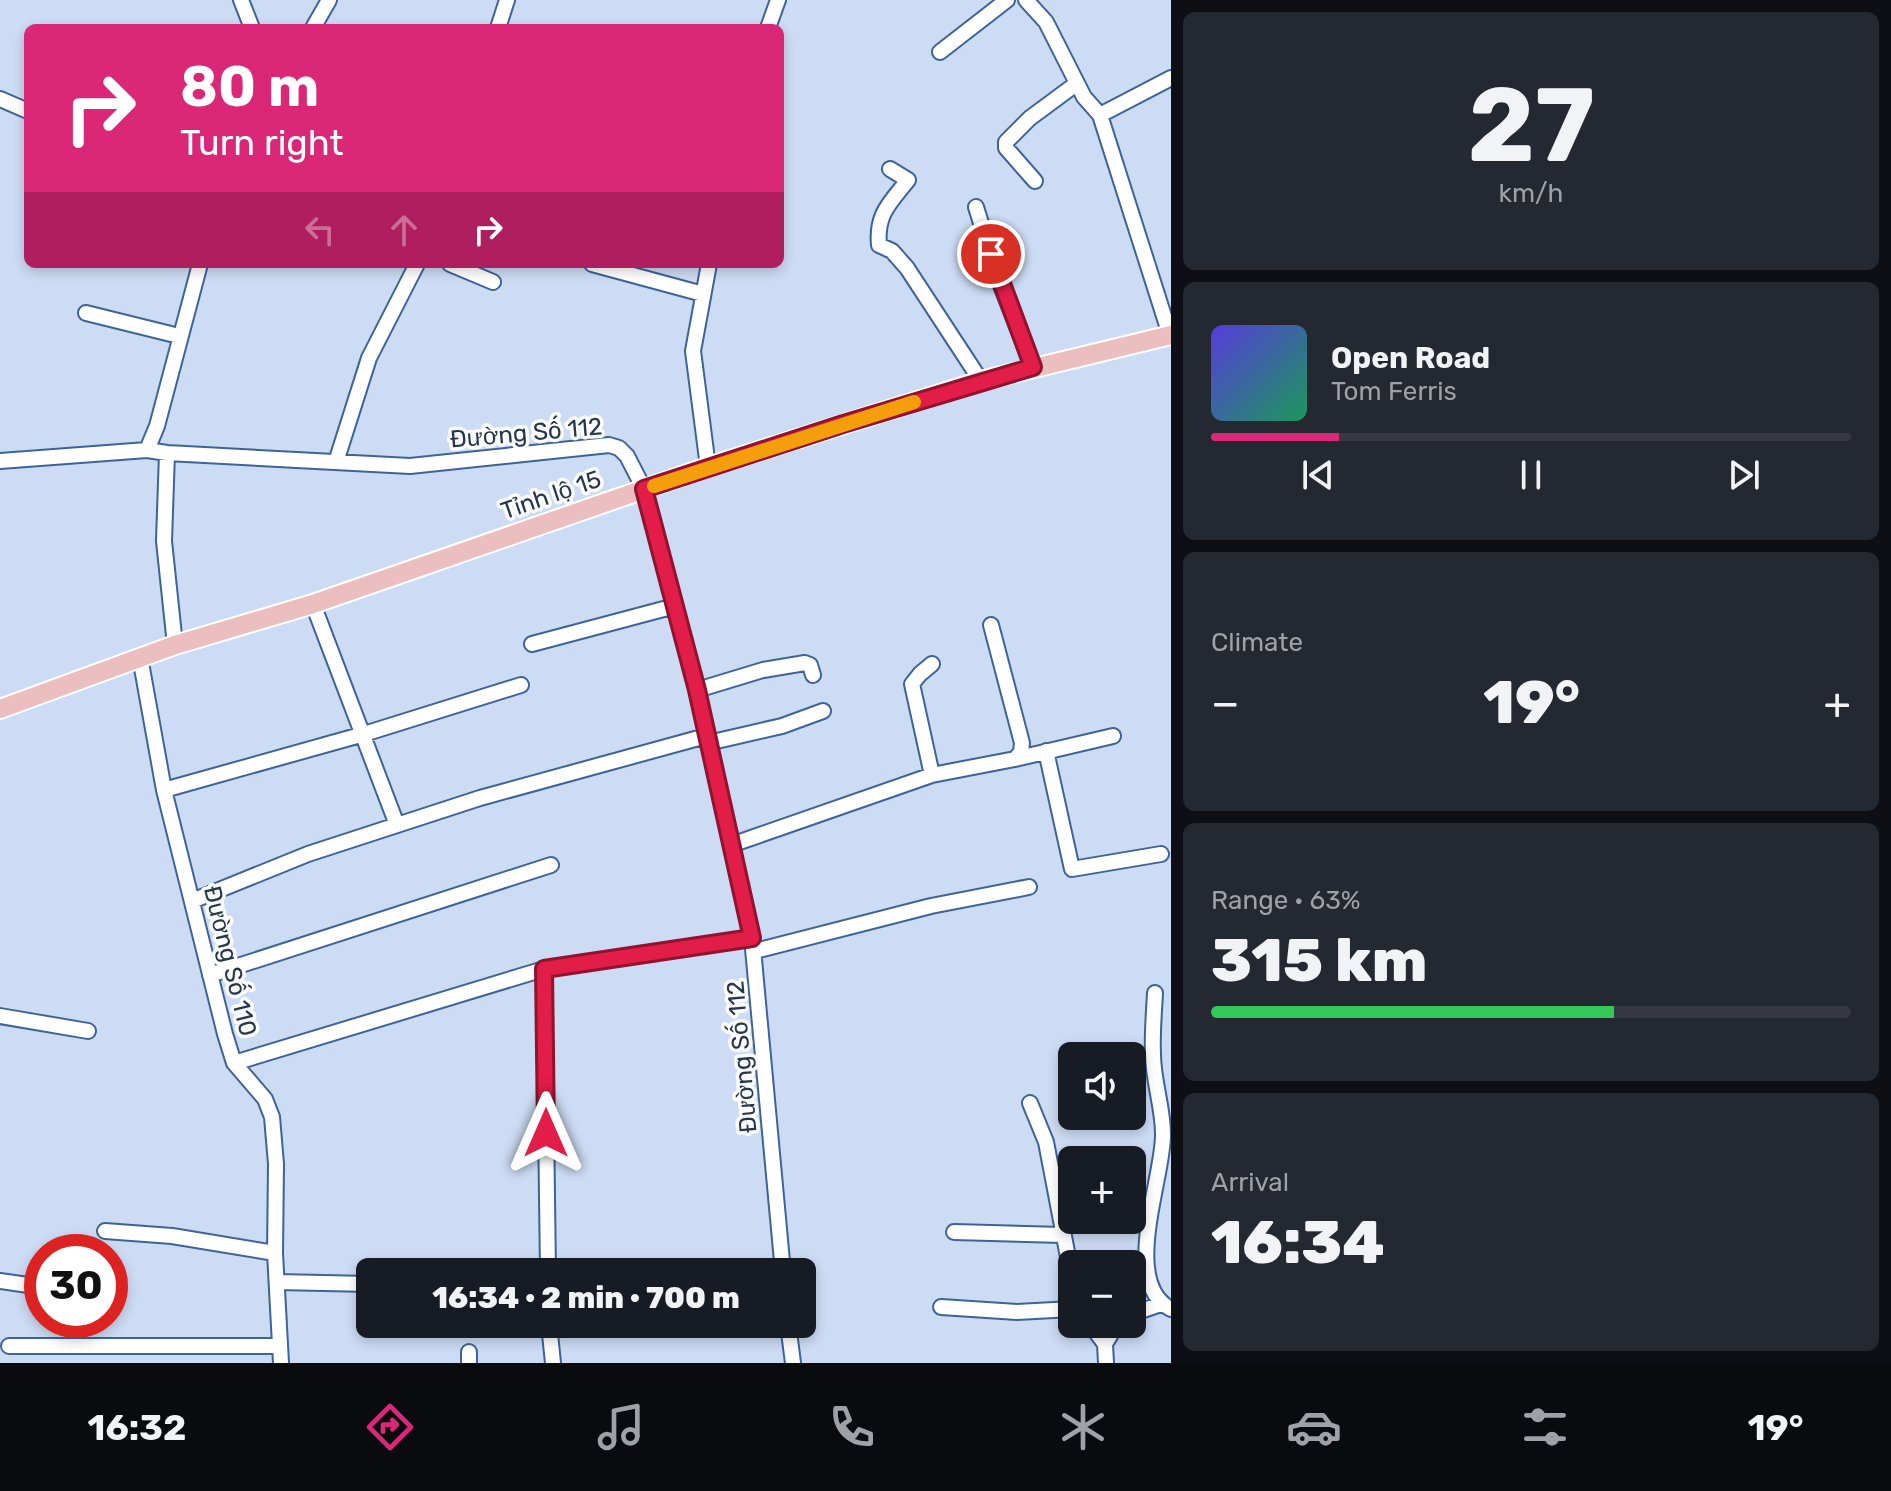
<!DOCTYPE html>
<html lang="en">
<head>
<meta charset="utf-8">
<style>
  :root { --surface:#171b24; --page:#242831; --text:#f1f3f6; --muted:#9ea1a6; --line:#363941; --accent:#db2777 }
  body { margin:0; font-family:Rubik,sans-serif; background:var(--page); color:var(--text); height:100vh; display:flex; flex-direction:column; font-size:30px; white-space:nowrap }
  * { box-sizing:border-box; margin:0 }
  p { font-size:26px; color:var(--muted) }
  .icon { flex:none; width:44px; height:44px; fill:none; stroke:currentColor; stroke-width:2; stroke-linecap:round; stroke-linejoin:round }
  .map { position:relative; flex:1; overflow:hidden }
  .details { display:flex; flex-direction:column; gap:12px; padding:12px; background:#0d0f14; width:720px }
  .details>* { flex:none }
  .banner { position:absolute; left:24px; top:24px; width:760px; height:244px; border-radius:12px; box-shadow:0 4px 12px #0003; background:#db2777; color:#fff; overflow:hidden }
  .tools { position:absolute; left:1058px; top:1042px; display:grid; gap:16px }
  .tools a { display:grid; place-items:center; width:88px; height:88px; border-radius:12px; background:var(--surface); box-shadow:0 4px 12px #0003; font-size:40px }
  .speed { position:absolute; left:24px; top:1234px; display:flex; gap:16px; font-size:40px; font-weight:700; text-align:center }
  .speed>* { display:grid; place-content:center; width:104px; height:104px; border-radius:50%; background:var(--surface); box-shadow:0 4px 12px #0003; line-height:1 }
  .speed .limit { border:12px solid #d22; background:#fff; color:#111 }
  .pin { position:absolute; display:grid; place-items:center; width:68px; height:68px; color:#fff; margin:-34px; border:4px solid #fff; border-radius:50%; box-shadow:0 2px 8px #0007 }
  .me { position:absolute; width:88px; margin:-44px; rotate:0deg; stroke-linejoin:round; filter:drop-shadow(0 0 6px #0008) }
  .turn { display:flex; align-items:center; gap:28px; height:168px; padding:0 24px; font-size:36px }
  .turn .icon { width:104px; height:104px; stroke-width:2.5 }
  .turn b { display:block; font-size:56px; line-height:68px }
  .lanes { display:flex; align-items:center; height:76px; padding:0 24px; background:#0003; justify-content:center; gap:40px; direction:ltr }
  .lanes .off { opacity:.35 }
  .big { font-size:60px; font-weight:800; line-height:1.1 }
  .details .widget { flex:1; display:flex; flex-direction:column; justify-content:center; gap:12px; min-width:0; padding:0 28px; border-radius:12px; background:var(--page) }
  .details .dial { align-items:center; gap:0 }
  .dial b { font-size:104px; line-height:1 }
  .song { display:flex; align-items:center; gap:24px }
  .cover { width:96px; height:96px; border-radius:12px; background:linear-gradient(135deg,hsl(250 70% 55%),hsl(150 70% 35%)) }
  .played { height:8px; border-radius:4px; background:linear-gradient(90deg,var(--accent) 20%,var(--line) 20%) }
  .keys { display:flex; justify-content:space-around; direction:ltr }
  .heat { display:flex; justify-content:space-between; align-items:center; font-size:44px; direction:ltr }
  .charge { height:12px; border-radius:6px; background:linear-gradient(90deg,#34c759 63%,var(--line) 0) }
  .trip { position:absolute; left:356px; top:1258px; width:460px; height:80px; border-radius:12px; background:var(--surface); box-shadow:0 4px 12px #0003; font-weight:800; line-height:80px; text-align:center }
  .tabs { display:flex; height:128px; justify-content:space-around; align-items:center; background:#090b0e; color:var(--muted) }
  .tabs .icon { width:56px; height:56px }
  .tabs .active { color:var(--accent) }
  .tabs b { font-size:36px; color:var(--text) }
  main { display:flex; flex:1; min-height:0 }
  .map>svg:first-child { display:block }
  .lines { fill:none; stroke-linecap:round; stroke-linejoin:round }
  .minor-casing { stroke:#3e6397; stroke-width:18 }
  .major-casing { stroke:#fff; stroke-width:22 }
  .minor { stroke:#fff; stroke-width:14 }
  .major { stroke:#ebbebf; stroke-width:18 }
  .route-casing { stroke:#92132f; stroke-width:20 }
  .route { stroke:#e11d48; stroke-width:14 }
  .slow { stroke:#f59e0b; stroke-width:14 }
  .labels { text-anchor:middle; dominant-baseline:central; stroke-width:7; stroke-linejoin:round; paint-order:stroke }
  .street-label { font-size:24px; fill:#25364d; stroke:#fcfcfc }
</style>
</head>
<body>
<main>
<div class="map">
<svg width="1171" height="1363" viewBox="0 0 1171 1363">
  <rect width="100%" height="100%" fill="#ccdcf4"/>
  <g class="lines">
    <defs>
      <path id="minor" d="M241,0L252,28
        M1026,0L1046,22L1084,97L1100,115
        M313,28L329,0
        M498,28L507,0
        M768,28L778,0
        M940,52L1007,0
        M0,99L28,111
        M890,169L908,180C890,203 876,214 879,245L892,251L907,268L981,381
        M1035,181L1006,148V142L1030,118L1076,84
        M976,207L998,278L1033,367
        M450,264L493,282
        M592,264L703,294
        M86,313L179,336
        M1170,335L1100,115L1171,78
        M147,450L167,453L410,466L609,445L619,448L627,456L644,489L697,690L752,938L783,1272
        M167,453L164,541L175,645
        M0,461L147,450L157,426L200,264
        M336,462L369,358L417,264
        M708,467L693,351L709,264
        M313,604L397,825
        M532,644L675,606
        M140,657L164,790L225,1034L234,1063L265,1099L272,1117L276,1164L275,1253L281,1363
        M932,664L920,674L912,684L932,775
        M697,690L763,670L805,663L810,665L813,675
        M708,743L782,726L823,711
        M1046,751L1072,869L1161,854
        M1015,759L1113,736
        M164,790L364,734L521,685
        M731,845L932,775L1015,759L1021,752L1022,743L991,625
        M192,901L308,854L480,798L706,736
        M755,951L931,906L1029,887
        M544,969L548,1272
        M210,975L551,865
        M1155,993C1154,1013 1152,1034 1153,1054C1153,1081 1163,1107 1163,1134C1164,1177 1120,1283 1171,1309
        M0,1016L88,1031
        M234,1063L544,969L752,938
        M1030,1103L1046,1142L1072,1278
        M105,1231L172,1236L275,1253
        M954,1232L1063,1235
        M0,1281L42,1287
        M277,1282L370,1284
        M941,1307L1017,1312L1072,1309
        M1132,1314L1161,1304
        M549,1324L553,1363
        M788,1324L793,1363
        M1090,1324L1105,1344
        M9,1346H280
        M469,1363V1352
        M1106,1363L1105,1344L1117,1324"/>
      <path id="major" d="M0,709L175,645L313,604L708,467L981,381L1171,335"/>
    </defs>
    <use href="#minor" class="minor-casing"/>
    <use href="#major" class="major-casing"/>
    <use href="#minor" class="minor"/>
    <use href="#major" class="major"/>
  </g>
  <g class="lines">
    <defs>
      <path id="route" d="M546,1133L544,969L752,938L697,690L644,489L843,424L1033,367L991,254"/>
    </defs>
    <use href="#route" class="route-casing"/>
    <use href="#route" class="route"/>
    <path class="slow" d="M654,486L914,402"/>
  </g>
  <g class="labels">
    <g class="street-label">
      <text transform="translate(526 433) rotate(-5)">Đường Số 112</text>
      <text transform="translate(551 495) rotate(-19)">Tỉnh lộ 15</text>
      <text transform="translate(230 961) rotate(76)">Đường Số 110</text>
      <text transform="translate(742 1057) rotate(-95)">Đường Số 112</text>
    </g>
  </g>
</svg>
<div class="tools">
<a><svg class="icon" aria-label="sound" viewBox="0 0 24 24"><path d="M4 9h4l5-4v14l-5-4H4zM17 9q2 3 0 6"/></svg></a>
<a>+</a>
<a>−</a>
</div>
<div class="speed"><div class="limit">30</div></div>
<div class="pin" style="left:991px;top:254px;background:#d93025"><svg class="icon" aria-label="arrive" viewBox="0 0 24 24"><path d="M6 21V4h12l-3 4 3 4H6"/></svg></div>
<svg class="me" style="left:546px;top:1133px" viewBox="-20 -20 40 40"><path d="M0-17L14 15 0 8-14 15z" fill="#e11d48" stroke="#fff" stroke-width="4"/></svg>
<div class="trip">16:34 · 2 min · 700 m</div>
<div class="banner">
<div class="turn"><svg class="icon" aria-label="right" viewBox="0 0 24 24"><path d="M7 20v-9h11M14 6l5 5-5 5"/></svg><div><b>80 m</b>Turn right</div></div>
<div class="lanes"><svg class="icon off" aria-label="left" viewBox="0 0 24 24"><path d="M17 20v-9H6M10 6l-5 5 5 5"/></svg><svg class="icon off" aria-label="ahead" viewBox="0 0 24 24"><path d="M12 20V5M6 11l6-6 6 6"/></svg><svg class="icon" aria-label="right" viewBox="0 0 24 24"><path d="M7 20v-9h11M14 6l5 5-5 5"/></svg></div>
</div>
</div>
<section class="details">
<div class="widget dial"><b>27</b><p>km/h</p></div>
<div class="widget">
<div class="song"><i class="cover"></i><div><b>Open Road</b><p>Tom Ferris</p></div></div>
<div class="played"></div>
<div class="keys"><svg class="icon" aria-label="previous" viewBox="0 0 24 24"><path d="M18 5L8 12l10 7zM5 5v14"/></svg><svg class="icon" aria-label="pause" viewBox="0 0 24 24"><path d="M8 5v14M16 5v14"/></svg><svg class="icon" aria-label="next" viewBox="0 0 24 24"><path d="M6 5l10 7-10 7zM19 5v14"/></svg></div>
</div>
<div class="widget"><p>Climate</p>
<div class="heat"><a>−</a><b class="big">19°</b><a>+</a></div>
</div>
<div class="widget"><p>Range · 63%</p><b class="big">315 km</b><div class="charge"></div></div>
<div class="widget"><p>Arrival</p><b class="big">16:34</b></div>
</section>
</main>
<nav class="tabs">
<b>16:32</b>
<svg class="icon active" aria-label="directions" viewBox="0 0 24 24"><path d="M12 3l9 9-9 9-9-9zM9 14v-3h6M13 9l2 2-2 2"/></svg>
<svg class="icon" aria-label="music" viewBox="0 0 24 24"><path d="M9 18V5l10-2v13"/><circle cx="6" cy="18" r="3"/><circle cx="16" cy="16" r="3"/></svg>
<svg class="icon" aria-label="phone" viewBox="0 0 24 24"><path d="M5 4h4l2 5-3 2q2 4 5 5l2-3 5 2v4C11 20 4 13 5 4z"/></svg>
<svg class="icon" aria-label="climate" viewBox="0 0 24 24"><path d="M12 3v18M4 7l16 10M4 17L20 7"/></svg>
<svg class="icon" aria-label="car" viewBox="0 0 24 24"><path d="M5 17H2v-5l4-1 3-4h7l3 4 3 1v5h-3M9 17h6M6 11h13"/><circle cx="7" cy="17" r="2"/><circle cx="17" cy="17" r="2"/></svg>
<svg class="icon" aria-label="filters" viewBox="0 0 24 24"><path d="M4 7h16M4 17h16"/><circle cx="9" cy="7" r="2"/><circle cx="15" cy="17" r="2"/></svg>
<b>19°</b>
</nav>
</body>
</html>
